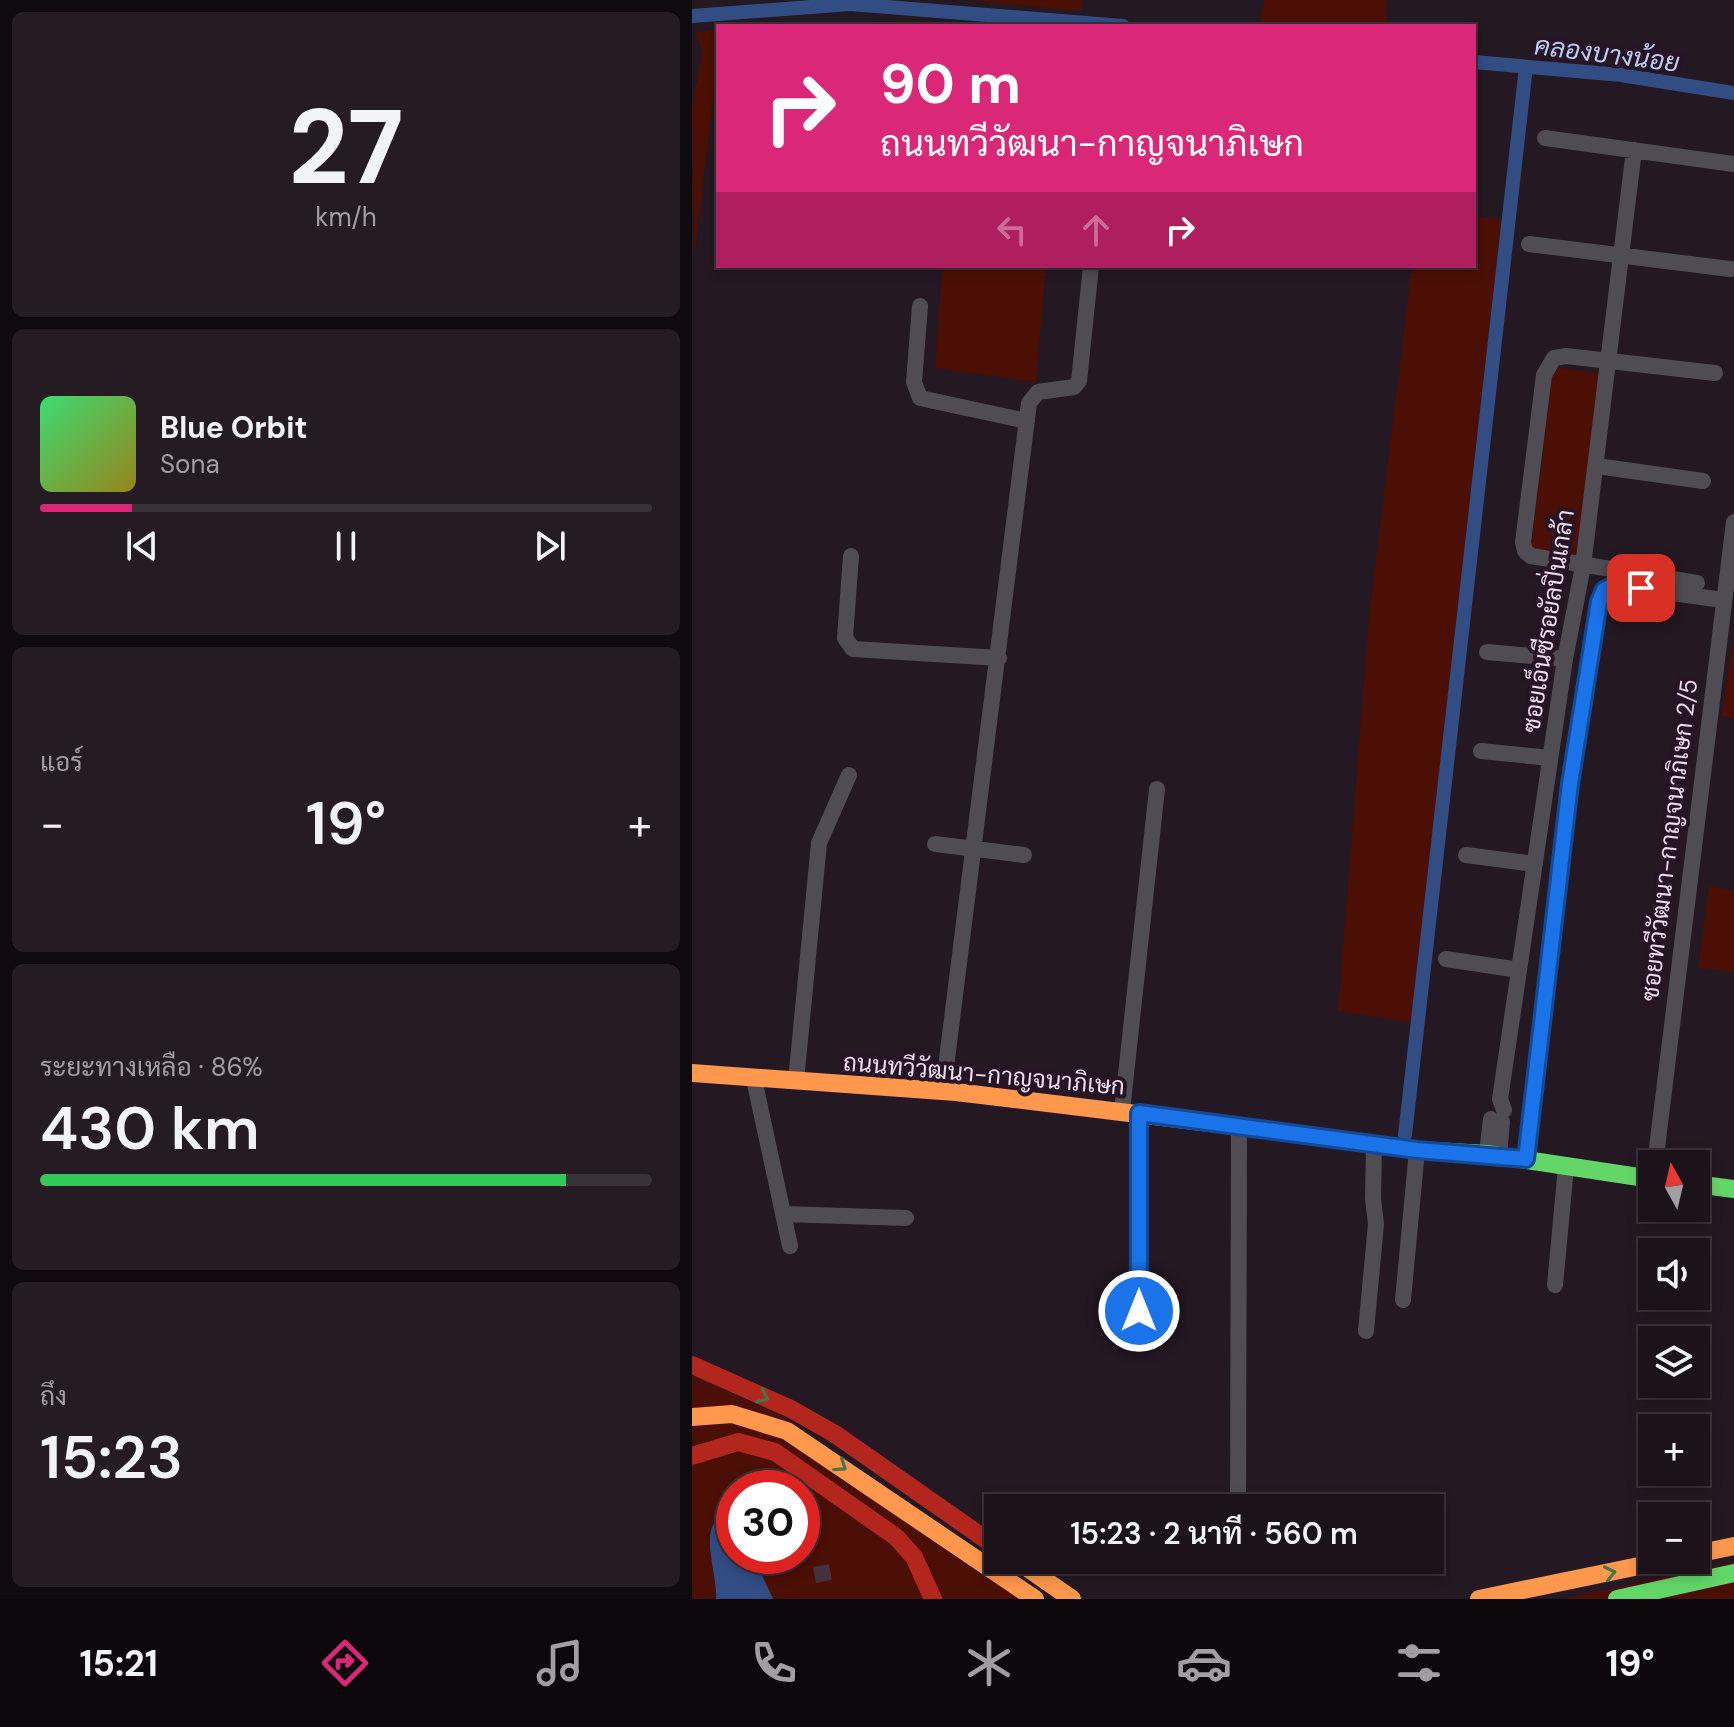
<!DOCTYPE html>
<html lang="th">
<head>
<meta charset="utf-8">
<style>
  :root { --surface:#1b121a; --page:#241b23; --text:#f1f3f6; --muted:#a09ea2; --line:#393239; --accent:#db2777 }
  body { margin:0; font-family:"DM Sans",Sarabun,sans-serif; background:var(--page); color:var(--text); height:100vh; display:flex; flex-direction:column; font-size:30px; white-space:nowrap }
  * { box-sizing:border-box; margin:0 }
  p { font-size:26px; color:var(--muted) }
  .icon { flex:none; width:44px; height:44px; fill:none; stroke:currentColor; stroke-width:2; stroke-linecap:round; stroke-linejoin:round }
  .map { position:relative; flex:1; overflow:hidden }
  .panel { display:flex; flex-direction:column; gap:12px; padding:12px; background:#0f0a0e; width:692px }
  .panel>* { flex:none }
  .guide { position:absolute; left:24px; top:24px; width:760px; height:244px; border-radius:0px; box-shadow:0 4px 12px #0003,0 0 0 2px var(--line); background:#db2777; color:#fff; overflow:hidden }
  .needle { width:52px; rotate:352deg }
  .tools { position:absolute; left:946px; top:1150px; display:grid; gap:16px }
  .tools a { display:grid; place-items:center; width:72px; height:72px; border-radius:0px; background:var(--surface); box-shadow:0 4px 12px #0003,0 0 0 2px var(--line); font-size:40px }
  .speed { position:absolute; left:24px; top:1470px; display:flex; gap:16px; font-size:40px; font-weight:700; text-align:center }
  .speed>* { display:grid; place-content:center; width:104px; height:104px; border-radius:50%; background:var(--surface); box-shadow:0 4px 12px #0003,0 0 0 2px var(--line); line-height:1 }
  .speed .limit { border:12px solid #d22; background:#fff; color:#111 }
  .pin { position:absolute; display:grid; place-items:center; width:68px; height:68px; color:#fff; margin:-34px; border-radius:16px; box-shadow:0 4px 12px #0006 }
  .me { position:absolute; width:88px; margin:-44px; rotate:0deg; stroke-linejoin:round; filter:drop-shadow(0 0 6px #0008) }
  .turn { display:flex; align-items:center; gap:28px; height:168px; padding:0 32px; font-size:36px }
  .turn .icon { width:104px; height:104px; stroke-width:2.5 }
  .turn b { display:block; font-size:56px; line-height:68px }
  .lanes { display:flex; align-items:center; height:76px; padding:0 32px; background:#0003; justify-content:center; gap:40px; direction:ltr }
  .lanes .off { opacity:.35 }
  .big { font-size:60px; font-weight:600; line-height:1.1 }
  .panel .tile { flex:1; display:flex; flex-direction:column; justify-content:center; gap:12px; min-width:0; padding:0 28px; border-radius:12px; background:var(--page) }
  .panel .dial { align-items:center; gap:0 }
  .dial b { font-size:104px; line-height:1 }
  .song { display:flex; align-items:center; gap:24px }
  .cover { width:96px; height:96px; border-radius:12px; background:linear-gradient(135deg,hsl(140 70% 55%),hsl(50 70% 35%)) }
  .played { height:8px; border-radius:4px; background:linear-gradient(90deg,var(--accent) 15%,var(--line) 15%) }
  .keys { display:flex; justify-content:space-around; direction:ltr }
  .heat { display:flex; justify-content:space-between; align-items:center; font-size:44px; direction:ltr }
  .charge { height:12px; border-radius:6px; background:linear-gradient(90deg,#34c759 86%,var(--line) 0) }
  .trip { position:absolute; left:292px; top:1494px; width:460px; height:80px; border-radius:0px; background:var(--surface); box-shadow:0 4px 12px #0003,0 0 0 2px var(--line); font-weight:600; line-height:80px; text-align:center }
  .tab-bar { display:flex; height:128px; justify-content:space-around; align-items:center; background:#0b070a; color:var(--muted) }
  .tab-bar .icon { width:56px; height:56px }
  .tab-bar .on { color:var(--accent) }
  .tab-bar b { font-size:36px; color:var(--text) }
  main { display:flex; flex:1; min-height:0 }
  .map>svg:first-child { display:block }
  .green { fill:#4b0f05; fill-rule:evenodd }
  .water { fill:#314d83 }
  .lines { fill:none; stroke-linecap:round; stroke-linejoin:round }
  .canal { stroke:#314d83; stroke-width:14 }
  .building { fill:#44313b }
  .street { stroke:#4f4d53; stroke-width:16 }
  .fast { stroke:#63d668; stroke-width:18 }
  .slow { stroke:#ff974d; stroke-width:18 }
  .jam { stroke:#b3261e; stroke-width:18 }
  .oneway { stroke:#467548 }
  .route-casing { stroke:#114b97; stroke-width:20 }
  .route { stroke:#1a73e8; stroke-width:14 }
  .labels { text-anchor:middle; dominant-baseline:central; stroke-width:8; stroke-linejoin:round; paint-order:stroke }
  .street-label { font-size:24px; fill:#ecdeeb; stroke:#281427 }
  .water-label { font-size:26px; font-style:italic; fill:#b9cdf0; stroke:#281427 }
</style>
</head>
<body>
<main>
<section class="panel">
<div class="tile dial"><b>27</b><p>km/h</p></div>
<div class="tile">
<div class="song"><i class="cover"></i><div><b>Blue Orbit</b><p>Sona</p></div></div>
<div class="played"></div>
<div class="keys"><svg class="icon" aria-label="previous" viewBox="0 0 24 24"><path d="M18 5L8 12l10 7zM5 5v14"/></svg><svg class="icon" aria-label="pause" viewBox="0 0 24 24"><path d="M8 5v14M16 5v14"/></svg><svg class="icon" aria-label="next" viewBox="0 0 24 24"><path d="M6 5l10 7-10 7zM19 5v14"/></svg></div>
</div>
<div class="tile"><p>แอร์</p>
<div class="heat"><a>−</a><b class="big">19°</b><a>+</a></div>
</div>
<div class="tile"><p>ระยะทางเหลือ · 86%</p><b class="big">430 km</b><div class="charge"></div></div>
<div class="tile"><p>ถึง</p><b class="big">15:23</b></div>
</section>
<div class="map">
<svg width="1042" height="1599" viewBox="0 0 1042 1599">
  <rect width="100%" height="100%" fill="#241823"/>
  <path class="green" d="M277,0H390L389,11Z
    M572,0H695L693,26H569Z
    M237,21L282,26H60L81,24Z
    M26,30V60L2,258L0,108L10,53L4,32Z
    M782,216L819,221L730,1024L646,1011L677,616L720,266H782Z
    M250,266H354L344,382L243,368Z
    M861,367L908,373L885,555L839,549Z
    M1041,640L1042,641V718L1030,716Z
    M1017,886L1042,891V972L1006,968Z
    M0,1375L96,1419L333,1599H0ZM42,1488H110V1556H42Z
    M1042,1562V1599H870Z"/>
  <path class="water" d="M42,1511V1556H69V1573L81,1599H24C26,1569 0,1518 42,1511Z"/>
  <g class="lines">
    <path class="canal" d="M0,16L158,4L431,26
      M782,62L929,75L1042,93
      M713,1135L834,67"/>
  </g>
  <path class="building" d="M137,1564L140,1580L124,1583L121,1567Z"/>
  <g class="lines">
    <path class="street" d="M853,138L1042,164
      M837,244L1038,269
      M228,306L222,382L228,398L335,421
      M905,466L1011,481
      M159,556L153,638L161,649L307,658
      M1005,583L839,556L833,551L831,542L852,375L862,358L874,356L1023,373
      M795,652L873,659
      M789,751L858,758
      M243,844L332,855
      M774,855L843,864
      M754,959L827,970
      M62,1079L98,1246
      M104,1081L127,843L157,775
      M251,1091L337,403L346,392L382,387L387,381L399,266
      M812,1110L808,1099L873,659L891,566L942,150
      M430,1111L465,789
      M447,1113V1311
      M795,1154L799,1119
      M807,1156L810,1122
      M834,1159L878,784L907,602L912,590L922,585L1031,600
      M963,1164L1042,522
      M91,1214L214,1218
      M863,1285L874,1167
      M711,1300L725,1150
      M674,1331L684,1224L681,1199L682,1145
      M546,1508L547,1128"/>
    <path class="fast" d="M568,1129L725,1150L795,1154L960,1179
      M1004,1184L1042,1189
      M925,1599L1042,1573"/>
    <path class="slow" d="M0,1073L264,1092L568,1129
      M0,1417L40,1414L95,1431L343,1599
      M1004,1554L1042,1546
      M324,1560L380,1599
      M787,1599L976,1560"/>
    <path class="jam" d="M0,1365L99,1409L143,1434L306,1548
      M0,1456L46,1442L83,1452L204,1537L222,1557L241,1599"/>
  </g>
  <defs><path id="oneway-chevron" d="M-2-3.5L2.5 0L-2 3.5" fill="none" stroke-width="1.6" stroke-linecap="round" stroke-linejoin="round" transform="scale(2)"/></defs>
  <g class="oneway">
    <use href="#oneway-chevron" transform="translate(71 1397) rotate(24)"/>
    <use href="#oneway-chevron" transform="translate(149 1466) rotate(34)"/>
    <use href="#oneway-chevron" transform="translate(918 1573) rotate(-12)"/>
  </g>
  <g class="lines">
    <defs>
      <path id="route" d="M447,1311V1113L725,1150L834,1159L878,784L907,602L912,590L922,585L949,588"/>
    </defs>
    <use href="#route" class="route-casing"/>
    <use href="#route" class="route"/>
  </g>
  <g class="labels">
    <g class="street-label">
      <text transform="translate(856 621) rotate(-81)">ซอยเอ็นซีรอยัลปิ่นเกล้า</text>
      <text transform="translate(977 840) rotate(-83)">ซอยทวีวัฒนา-กาญจนาภิเษก 2/5</text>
      <text transform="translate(292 1074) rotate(5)">ถนนทวีวัฒนา-กาญจนาภิเษก</text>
    </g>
    <g class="water-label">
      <text transform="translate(915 54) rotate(7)">คลองบางน้อย</text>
    </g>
  </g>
</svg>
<div class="tools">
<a><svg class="needle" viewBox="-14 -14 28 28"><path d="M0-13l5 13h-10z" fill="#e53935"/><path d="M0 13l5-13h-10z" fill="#a09ea2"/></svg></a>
<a><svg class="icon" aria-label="sound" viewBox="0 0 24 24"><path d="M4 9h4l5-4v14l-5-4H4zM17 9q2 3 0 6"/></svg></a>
<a><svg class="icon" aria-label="layers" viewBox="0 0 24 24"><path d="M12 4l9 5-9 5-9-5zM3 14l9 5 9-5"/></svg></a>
<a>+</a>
<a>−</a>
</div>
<div class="speed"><div class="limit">30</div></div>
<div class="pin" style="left:949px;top:588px;background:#d93025"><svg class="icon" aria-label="arrive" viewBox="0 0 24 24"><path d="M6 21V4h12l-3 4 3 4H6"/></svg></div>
<svg class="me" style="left:447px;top:1311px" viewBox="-20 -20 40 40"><circle r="17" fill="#1a73e8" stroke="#fff" stroke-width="3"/><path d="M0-11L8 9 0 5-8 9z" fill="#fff"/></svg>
<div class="trip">15:23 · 2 นาที · 560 m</div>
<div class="guide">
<div class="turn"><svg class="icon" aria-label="right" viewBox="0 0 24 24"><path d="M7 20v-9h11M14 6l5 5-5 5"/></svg><div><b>90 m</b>ถนนทวีวัฒนา-กาญจนาภิเษก</div></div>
<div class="lanes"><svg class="icon off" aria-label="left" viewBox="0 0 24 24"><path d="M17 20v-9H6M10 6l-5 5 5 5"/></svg><svg class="icon off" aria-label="ahead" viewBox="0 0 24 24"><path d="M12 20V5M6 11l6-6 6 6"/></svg><svg class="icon" aria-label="right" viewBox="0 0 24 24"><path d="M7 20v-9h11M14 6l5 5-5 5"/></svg></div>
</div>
</div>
</main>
<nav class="tab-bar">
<b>15:21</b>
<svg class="icon on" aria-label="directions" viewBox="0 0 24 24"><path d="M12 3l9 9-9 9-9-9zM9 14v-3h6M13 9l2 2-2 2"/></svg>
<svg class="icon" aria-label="music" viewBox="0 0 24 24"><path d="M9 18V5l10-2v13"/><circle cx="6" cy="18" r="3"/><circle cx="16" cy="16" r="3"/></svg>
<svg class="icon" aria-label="phone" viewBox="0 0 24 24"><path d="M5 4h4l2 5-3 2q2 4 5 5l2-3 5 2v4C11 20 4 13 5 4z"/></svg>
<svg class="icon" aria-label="climate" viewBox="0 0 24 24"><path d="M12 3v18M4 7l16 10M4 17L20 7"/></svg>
<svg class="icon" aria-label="car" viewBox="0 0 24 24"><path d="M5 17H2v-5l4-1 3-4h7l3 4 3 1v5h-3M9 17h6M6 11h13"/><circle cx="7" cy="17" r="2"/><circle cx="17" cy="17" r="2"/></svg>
<svg class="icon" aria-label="filters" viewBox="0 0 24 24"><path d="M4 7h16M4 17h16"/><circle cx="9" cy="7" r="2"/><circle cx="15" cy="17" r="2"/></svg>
<b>19°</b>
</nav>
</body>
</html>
